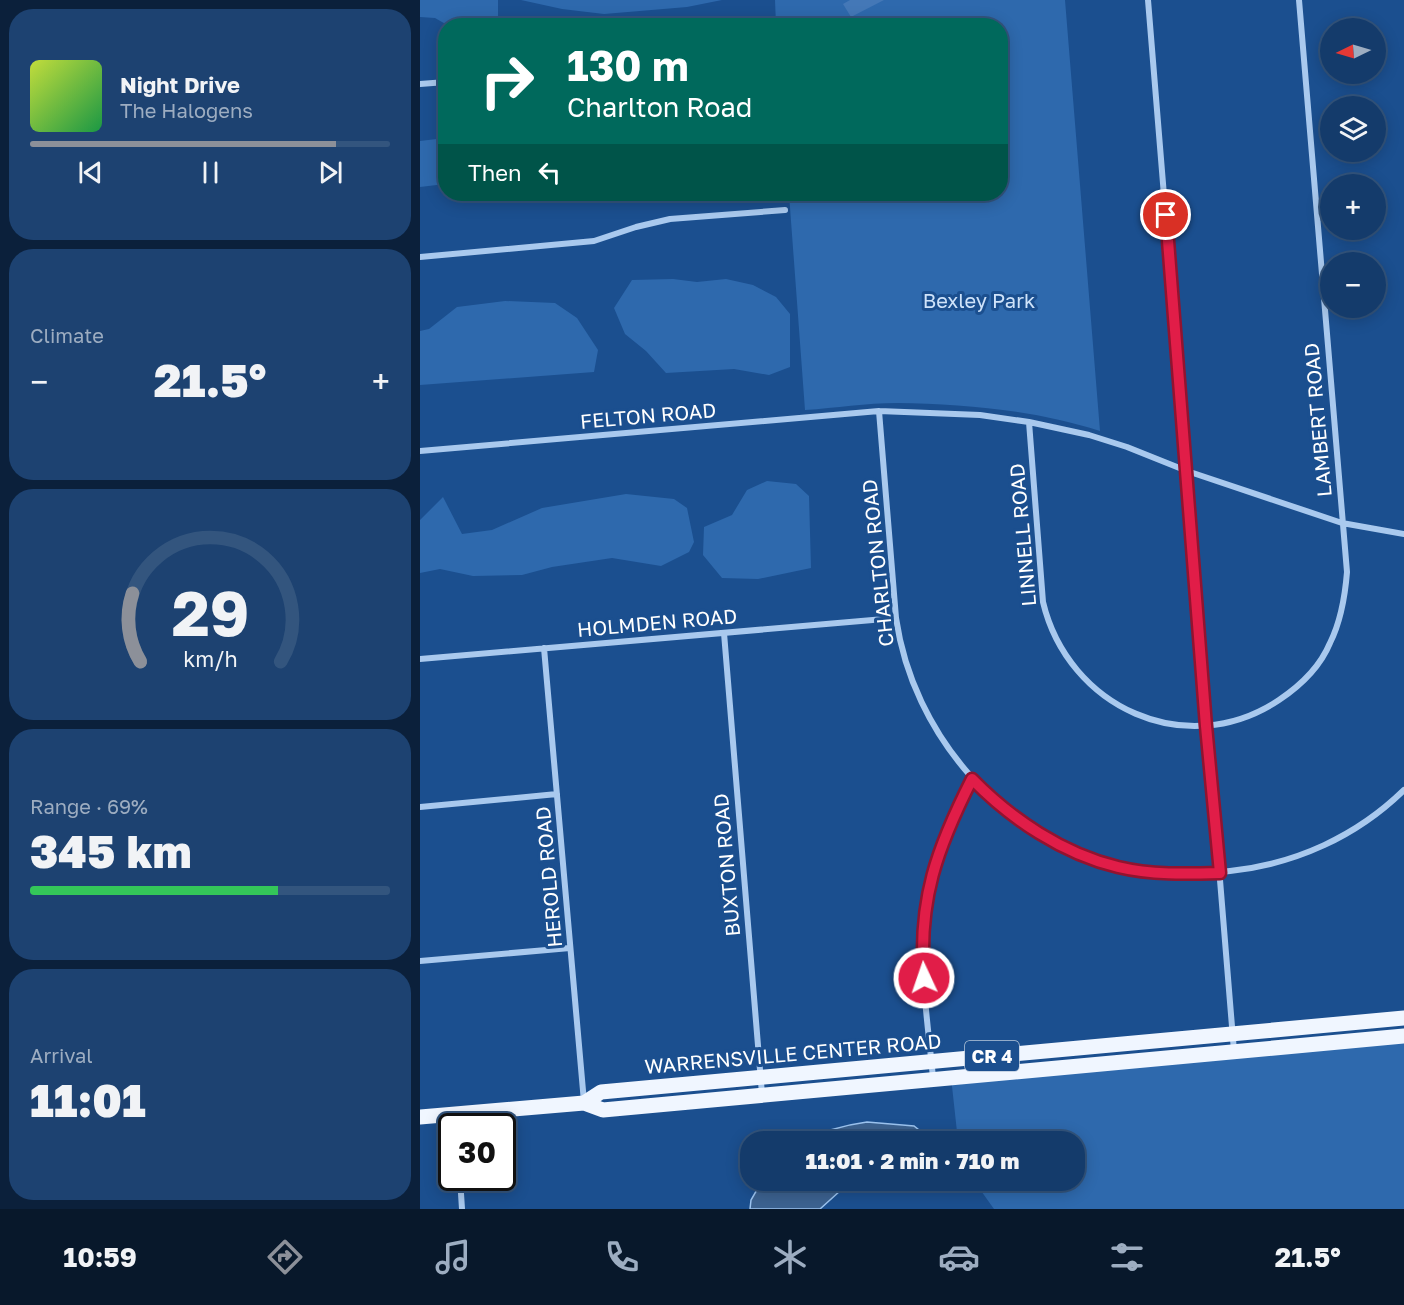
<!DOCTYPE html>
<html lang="en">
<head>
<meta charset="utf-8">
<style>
  :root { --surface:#143b6b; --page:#1d4271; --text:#f1f3f6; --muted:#9dadc1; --line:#33557e; --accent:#8c9099 }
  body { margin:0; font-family:"Golos Text",sans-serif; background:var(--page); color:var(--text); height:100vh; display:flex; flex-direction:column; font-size:22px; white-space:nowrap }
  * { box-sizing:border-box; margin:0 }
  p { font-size:20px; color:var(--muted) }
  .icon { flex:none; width:33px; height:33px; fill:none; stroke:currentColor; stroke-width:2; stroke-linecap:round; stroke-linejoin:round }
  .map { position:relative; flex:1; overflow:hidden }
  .sheet { display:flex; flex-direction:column; gap:9px; padding:9px; background:#0b203b; width:420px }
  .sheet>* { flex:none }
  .top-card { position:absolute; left:18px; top:18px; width:570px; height:183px; border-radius:24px; box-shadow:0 3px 15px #0003,0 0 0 2px var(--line); background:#00695c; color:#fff; overflow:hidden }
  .needle { width:39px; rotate:265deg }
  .controls { position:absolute; left:900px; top:18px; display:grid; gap:12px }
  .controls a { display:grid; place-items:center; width:66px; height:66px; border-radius:50%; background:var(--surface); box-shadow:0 3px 15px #0003,0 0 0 2px var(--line); font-size:30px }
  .speed { position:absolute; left:18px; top:1113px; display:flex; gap:12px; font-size:30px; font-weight:700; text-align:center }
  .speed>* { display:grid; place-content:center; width:78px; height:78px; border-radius:50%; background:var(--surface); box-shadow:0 3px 15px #0003,0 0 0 2px var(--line); line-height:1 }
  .speed .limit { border:3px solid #111; border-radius:9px; background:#fff; color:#111 }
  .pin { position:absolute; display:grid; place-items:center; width:51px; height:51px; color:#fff; margin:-26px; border:3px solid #fff; border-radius:50%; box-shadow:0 2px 6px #0007 }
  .me { position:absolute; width:66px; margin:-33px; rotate:357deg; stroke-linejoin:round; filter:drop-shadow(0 0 4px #0008) }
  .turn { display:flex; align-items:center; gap:21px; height:126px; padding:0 30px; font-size:27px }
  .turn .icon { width:78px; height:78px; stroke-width:2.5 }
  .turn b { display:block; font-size:42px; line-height:51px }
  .then { display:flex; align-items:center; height:57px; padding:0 30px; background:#0003; gap:12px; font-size:22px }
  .big { font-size:45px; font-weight:800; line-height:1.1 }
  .sheet .tile { flex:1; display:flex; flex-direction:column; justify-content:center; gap:9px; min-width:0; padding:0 21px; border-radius:24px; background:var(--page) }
  .sheet .dial { align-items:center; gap:0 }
  .dial svg { height:156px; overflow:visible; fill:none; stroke:var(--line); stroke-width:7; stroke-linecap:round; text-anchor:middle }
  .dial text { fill:var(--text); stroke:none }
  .song { display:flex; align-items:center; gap:18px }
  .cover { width:72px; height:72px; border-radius:9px; background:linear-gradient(135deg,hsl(70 70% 55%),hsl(140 70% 35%)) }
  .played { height:6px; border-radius:3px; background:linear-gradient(90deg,var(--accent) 85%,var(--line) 85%) }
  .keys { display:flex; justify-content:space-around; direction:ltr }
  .heat { display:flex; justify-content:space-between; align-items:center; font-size:33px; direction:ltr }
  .charge { height:9px; border-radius:4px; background:linear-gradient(90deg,#34c759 69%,var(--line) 0) }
  .trip { position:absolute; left:320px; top:1131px; width:345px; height:60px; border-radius:24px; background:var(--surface); box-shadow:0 3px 15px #0003,0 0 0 2px var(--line); font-weight:800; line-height:60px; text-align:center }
  .tab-bar { display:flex; height:96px; justify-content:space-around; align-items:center; background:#08182b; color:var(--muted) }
  .tab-bar .icon { width:42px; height:42px }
  .tab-bar .active { color:var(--accent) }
  .tab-bar b { font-size:27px; color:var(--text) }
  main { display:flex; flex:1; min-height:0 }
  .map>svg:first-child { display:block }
  .green { fill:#2e69ad }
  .water { fill:#3c6290; stroke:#9cc4f0; stroke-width:1.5 }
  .building { fill:#4478b7 }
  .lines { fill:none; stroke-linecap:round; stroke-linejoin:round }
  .minor { stroke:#a9c9ee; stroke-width:6 }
  .primary { stroke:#f0f6ff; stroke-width:15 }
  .route-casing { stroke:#92132f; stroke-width:15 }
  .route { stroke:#e11d48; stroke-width:10 }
  .labels { text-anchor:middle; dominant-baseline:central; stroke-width:6; stroke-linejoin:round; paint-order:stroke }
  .shield { fill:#1b4f8f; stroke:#bbcadd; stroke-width:1.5 }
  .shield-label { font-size:18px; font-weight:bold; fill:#fff }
  .park-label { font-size:20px; fill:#cfe3fa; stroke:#1b4f8f }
  .street-label { font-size:20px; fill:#fff; stroke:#1b4f8f }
</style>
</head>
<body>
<main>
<section class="sheet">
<div class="tile">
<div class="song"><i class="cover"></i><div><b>Night Drive</b><p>The Halogens</p></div></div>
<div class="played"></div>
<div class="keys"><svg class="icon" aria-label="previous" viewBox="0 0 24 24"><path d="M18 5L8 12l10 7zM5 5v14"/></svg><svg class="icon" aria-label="pause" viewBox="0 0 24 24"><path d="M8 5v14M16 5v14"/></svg><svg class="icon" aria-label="next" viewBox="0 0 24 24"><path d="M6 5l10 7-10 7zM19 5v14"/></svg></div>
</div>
<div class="tile"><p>Climate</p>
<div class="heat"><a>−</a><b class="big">21.5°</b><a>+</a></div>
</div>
<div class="tile dial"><svg viewBox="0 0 100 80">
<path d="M14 69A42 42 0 1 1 86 69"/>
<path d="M14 69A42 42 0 0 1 10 34" stroke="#8c9099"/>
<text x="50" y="56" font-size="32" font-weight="700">29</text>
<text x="50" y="72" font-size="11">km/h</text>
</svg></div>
<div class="tile"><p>Range · 69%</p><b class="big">345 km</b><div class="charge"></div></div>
<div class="tile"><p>Arrival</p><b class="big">11:01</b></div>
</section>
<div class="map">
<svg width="984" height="1209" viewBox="0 0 984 1209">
  <rect width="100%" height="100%" fill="#1b4f8f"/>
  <path class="green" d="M0,0H78V18L67,25L29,26L15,18L0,17Z
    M101,0H302L267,7L184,14L142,9Z
    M355,0H645L680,431C615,410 545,404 477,403C446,403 416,408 385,410L369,194H580V26L356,25Z
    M25,138V184L0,187V141Z
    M253,279L277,282L306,279L333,285L356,297L370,314V367L349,375L314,369L246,373L226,351L205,334L194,308L212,280Z
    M85,301L135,303L157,318L178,350L174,372L0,385V331L9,329L37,307Z
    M347,481L376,484L389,496L391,568L338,579L302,578L283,555L284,527L312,515L327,490Z
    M206,494L254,499L267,508L274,542L269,552L241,566L192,558L132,567L102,575L53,576L20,569L0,573V520L23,497L42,534L72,530L122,508Z
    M984,1036V1209H574L554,1181L654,1180V1142L538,1141L531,1077Z"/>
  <path class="water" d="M447,1122L494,1126L499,1130L504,1141H385C405,1130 425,1125 447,1122Z
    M342,1181V1180L431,1181L400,1209H330L331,1200Z"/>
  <path class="building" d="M430,0H464L431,17L423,4Z"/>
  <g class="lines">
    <path class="minor" d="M728,0L814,1051
      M0,84L26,82
      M0,257L174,241L216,227L250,219L365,210
      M459,411L476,618C493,735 582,837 697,866C733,876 773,875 810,871C876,864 937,836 984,790
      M609,422L623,602C648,707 766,762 859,700C880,686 900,667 910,643C921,621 925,597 927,572L879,0
      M0,451L459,411L560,415L609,422L669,435L707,447L767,471L922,523L984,534
      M304,633L342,1094
      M124,648L164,1102
      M0,659L476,618
      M0,807L137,794
      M0,961L150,948
      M513,1078C507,1010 493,939 512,872C522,839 537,810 552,779
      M40,1178L42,1209"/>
    <path class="primary" d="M164,1103L181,1092L984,1018
      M0,1117L164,1103L183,1110L984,1036"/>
  </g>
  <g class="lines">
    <defs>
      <path id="route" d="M504,978C498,900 517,848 552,779C591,819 643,854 698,867C731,875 766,874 800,873L786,726L746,215"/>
    </defs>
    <use href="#route" class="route-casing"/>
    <use href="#route" class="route"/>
  </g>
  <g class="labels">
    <rect class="shield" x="545" y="1041" width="54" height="30" rx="4.5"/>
    <g class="shield-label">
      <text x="572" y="1056">CR 4</text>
    </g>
    <g class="park-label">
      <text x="559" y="300">Bexley Park</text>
    </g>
    <g class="street-label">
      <text transform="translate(228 415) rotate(-5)">FELTON ROAD</text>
      <text transform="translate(897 420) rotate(-95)">LAMBERT ROAD</text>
      <text transform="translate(602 535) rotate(-95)">LINNELL ROAD</text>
      <text transform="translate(457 563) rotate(-96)">CHARLTON ROAD</text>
      <text transform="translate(237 622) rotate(-5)">HOLMDEN ROAD</text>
      <text transform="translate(306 865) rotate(-95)">BUXTON ROAD</text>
      <text transform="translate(128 877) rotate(-95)">HEROLD ROAD</text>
      <text transform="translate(373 1053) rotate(-5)">WARRENSVILLE CENTER ROAD</text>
    </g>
  </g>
</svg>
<div class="controls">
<a><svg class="needle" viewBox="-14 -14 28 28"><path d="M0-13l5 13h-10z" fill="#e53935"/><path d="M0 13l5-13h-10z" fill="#9dadc1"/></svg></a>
<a><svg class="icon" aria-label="layers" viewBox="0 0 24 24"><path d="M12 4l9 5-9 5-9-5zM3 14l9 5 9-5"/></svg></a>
<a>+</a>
<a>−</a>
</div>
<div class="speed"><div class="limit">30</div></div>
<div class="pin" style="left:746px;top:215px;background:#d93025"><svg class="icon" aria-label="arrive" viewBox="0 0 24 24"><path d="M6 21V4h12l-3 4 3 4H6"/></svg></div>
<svg class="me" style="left:504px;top:978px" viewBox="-20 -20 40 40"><circle r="17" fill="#e11d48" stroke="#fff" stroke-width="3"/><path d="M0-11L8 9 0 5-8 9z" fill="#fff"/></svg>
<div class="trip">11:01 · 2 min · 710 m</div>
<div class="top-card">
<div class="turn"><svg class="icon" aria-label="right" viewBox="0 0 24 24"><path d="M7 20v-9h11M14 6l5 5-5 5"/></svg><div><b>130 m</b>Charlton Road</div></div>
<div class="then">Then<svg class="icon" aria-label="left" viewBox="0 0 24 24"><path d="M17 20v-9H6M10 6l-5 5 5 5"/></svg></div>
</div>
</div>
</main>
<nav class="tab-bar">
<b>10:59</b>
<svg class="icon active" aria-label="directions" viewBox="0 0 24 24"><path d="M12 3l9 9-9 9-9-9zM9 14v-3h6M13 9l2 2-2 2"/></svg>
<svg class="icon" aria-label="music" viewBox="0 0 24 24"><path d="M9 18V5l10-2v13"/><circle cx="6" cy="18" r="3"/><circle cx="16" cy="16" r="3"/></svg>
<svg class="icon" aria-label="phone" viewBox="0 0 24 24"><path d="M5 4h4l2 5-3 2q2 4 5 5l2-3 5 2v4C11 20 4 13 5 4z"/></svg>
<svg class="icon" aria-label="climate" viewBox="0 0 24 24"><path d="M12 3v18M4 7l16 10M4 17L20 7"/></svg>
<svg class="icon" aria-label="car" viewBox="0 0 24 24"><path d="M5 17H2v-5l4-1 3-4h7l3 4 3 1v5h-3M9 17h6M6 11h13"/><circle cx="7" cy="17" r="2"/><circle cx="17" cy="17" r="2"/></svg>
<svg class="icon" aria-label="filters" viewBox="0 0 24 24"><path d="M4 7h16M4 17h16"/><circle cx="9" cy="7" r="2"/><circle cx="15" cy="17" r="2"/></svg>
<b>21.5°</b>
</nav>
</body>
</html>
